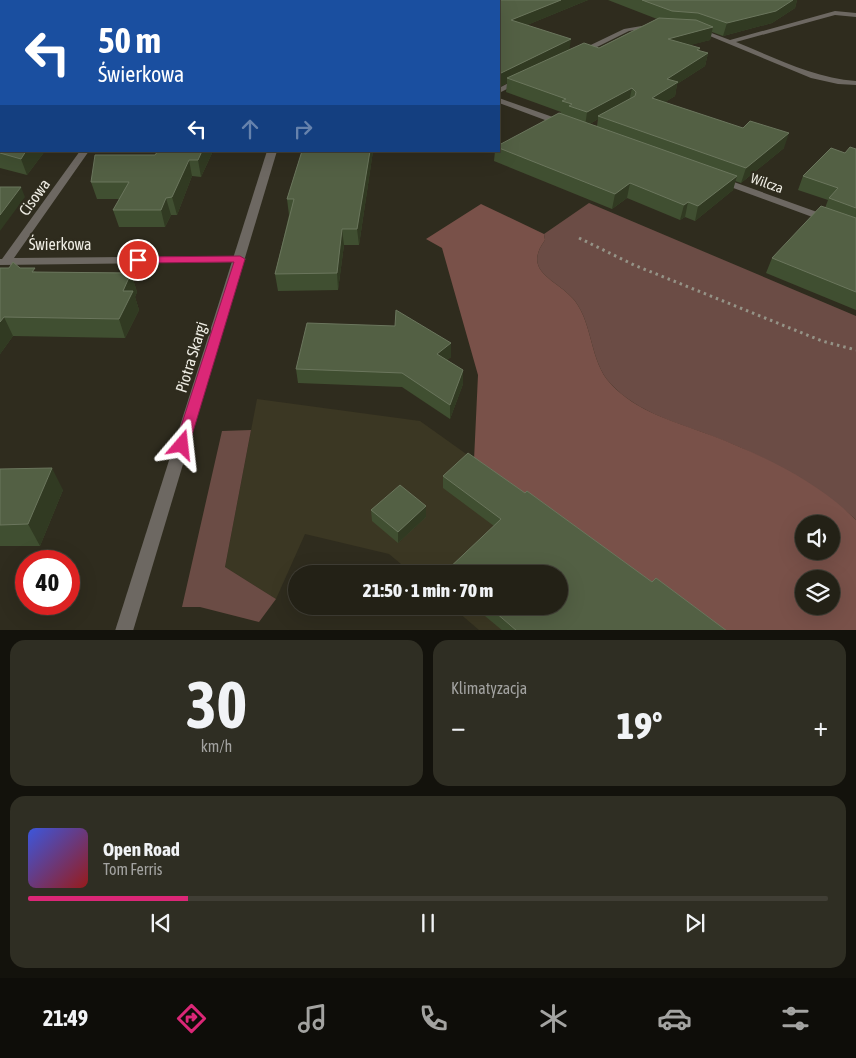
<!DOCTYPE html>
<html lang="pl">
<head>
<meta charset="utf-8">
<style>
  :root { --surface:#232116; --page:#2f2e23; --text:#f1f3f6; --muted:#a3a3a1; --line:#403e35; --accent:#db2777 }
  body { margin:0; font-family:"Asap Condensed",sans-serif; background:var(--page); color:var(--text); height:100vh; display:flex; flex-direction:column; font-size:19px; white-space:nowrap }
  * { box-sizing:border-box; margin:0 }
  p { font-size:16px; color:var(--muted) }
  .icon { flex:none; width:28px; height:28px; fill:none; stroke:currentColor; stroke-width:2; stroke-linecap:round; stroke-linejoin:round }
  .map { position:relative; height:630px; overflow:hidden }
  .sheet { display:flex; flex-direction:column; gap:10px; padding:10px; background:#13120c; flex:1 }
  .sheet>* { flex:none }
  .top-card { position:absolute; left:0px; top:0px; width:500px; height:152px; box-shadow:0 5px 20px #0002,0 0 0 1px var(--line); background:#1a4fa0; color:#fff; overflow:hidden }
  .buttons { position:absolute; left:795px; top:515px; display:grid; gap:10px }
  .buttons a { display:grid; place-items:center; width:45px; height:45px; border-radius:50%; background:var(--surface); box-shadow:0 5px 20px #0002,0 0 0 1px var(--line); font-size:25px }
  .speed { position:absolute; left:15px; top:550px; display:flex; gap:10px; font-size:25px; font-weight:700; text-align:center }
  .speed>* { display:grid; place-content:center; width:65px; height:65px; border-radius:50%; background:var(--surface); box-shadow:0 5px 20px #0002,0 0 0 1px var(--line); line-height:1 }
  .speed .limit { border:8px solid #d22; background:#fff; color:#111 }
  .pin { position:absolute; display:grid; place-items:center; width:42px; height:42px; color:#fff; margin:-21px; border:2px solid #fff; border-radius:50%; box-shadow:0 1px 5px #0007 }
  .me { position:absolute; width:55px; margin:-28px; rotate:17deg; stroke-linejoin:round; filter:drop-shadow(0 0 4px #0008) }
  .turn { display:flex; align-items:center; gap:18px; height:105px; padding:0 15px; font-size:22px }
  .turn .icon { width:65px; height:65px; stroke-width:2.5 }
  .turn b { display:block; font-size:35px; line-height:42px }
  .lanes { display:flex; align-items:center; height:48px; padding:0 15px; background:#0003; justify-content:center; gap:25px; direction:ltr }
  .lanes .off { opacity:.35 }
  .big { font-size:38px; font-weight:800; line-height:1.1 }
  .sheet .widget { flex:1; display:flex; flex-direction:column; justify-content:center; gap:8px; min-width:0; padding:0 18px; border-radius:15px; background:var(--page) }
  .sheet .dial { align-items:center; gap:0 }
  .dial b { font-size:65px; line-height:1 }
  .song { display:flex; align-items:center; gap:15px }
  .cover { width:60px; height:60px; border-radius:8px; background:linear-gradient(135deg,hsl(230 70% 55%),hsl(0 70% 35%)) }
  .played { height:5px; border-radius:2px; background:linear-gradient(90deg,var(--accent) 20%,var(--line) 20%) }
  .keys { display:flex; justify-content:space-around; direction:ltr }
  .heat { display:flex; justify-content:space-between; align-items:center; font-size:28px; direction:ltr }
  .sheet .tiles { flex:1; display:grid; gap:10px; grid-template-columns:1fr 1fr }
  .widget:last-child { grid-column:span 2 }
  .trip { position:absolute; left:288px; top:565px; width:280px; height:50px; border-radius:25px; background:var(--surface); box-shadow:0 5px 20px #0002,0 0 0 1px var(--line); font-weight:800; line-height:50px; text-align:center }
  .tab-bar { display:flex; height:80px; justify-content:space-around; align-items:center; background:#0e0d09; color:var(--muted) }
  .tab-bar .icon { width:35px; height:35px }
  .tab-bar .on { color:var(--accent) }
  .tab-bar b { font-size:22px; color:var(--text) }
  .map>svg:first-child { display:block }
  .built { fill:#3b3723 }
  .green { fill:#6b4c45 }
  .forest { fill:#795149; fill-rule:evenodd }
  .lines { fill:none; stroke-linecap:round; stroke-linejoin:round }
  .path { stroke:#959387; stroke-width:3; stroke-dasharray:2.5 4; stroke-linecap:butt }
  .service { fill:#6d6862; fill-rule:evenodd }
  .minor { fill:#6d6862; fill-rule:evenodd }
  .tertiary { fill:#6d6862; fill-rule:evenodd }
  .wall { fill:#404f31; fill-rule:evenodd }
  .shaded-wall { fill:#313a22 }
  .building { fill:#536044; stroke:#6b765d }
  .route { fill:#db2777; stroke:#8e194d }
  .labels { text-anchor:middle; dominant-baseline:central; stroke-width:4.5; stroke-linejoin:round; paint-order:stroke }
  .far-street-label { font-size:14px; fill:#eeece3; stroke:#2f2c1e }
  .street-label { font-size:16px; fill:#eeece3; stroke:#2f2c1e }
</style>
</head>
<body>
<div class="map">
<svg width="856" height="631" viewBox="0 0 856 631">
  <rect width="100%" height="100%" fill="#2f2c1e"/>
  <path class="built" d="M257,399L420,421L713,630H479L451,606H559V574H413L389,554L305,534L276,599L225,567Z"/>
  <path class="green" d="M589,203L856,316V520C847,511 836,504 826,497C792,472 756,453 717,438C680,423 638,414 610,383C590,361 593,325 575,301C558,279 521,273 545,240L544,234Z
    M251,430L225,567L276,599L259,622L200,607H182L222,431Z"/>
  <path class="forest" d="M481,204L544,234L545,240C521,273 558,279 575,301C593,325 590,361 610,383C637,413 677,422 713,436C764,456 817,481 856,520V630H713L474,460L478,375L442,248L426,239ZM804,524H831V551H804ZM804,579H831V606H804Z"/>
  <g class="lines">
    <path class="path" d="M579,238L634,265L822,341L856,350"/>
    <path class="service" d="M835,11L856,13V17L835,15L736,42C775,58 814,78 856,81V85L838,84L811,78L693,29L698,28L730,40Z
      M659,23L662,25L661,26L629,31L581,55L574,53L624,29Z
      M518,78L525,80L499,93V88Z"/>
    <path class="minor" d="M499,98L567,122L568,124L561,126L499,103Z
      M80,151H89L14,258L240,256L246,259L240,262L0,265V259H2Z
      M720,177L856,226V233L717,182V178Z"/>
    <path class="tertiary" d="M267,151H277L133,631H115Z"/>
  </g>
  <path class="wall" d="M343,0H588L527,25L569,50L599,48L657,19L608,0H797L795,8L772,23L723,36L712,32L710,40L689,45L700,48V51L708,53L705,66L677,84L675,96L665,102L784,148L741,183L735,181L733,190L695,221L685,217L680,220L627,198L612,209L494,161L495,151H499V145L560,113L561,112L506,92L507,83L499,87V1ZM598,119L597,126L590,124Z
    M0,64L1,151H45L27,175L0,168Z
    M856,149V310L766,273L772,258L825,208L828,200L798,190L803,176Z
    M158,151H213L201,177L192,176L177,215H171L165,227H119L113,210L120,199H97L91,182L155,155Z
    M302,151H373L359,245H344L338,290L278,291L275,274L289,215L287,199Z
    M0,268H20L37,272L131,273L137,292L135,297L139,310L125,338L13,336L0,354Z
    M451,357L447,360L463,370V384L450,419L402,387L298,383L296,369Z
    M0,469L63,490L40,546H0Z
    M443,476L652,582L727,631H503L473,606H559V574H445V572L494,526L443,488Z
    M371,510L426,517L398,543L372,521Z"/>
  <path class="shaded-wall" d="M261,0H268V1H260Z
    M561,0H588L510,32L511,20Z
    M793,0H797L795,8L772,23L723,36L727,23Z
    M713,27L710,40L665,52L668,39Z
    M571,39L569,52L507,78V83L499,87V74Z
    M700,48L698,59L708,53L705,66L677,84L675,96L649,112L652,98L667,79L697,50Z
    M632,88L629,102L598,116V119L585,127L587,112Z
    M789,133L784,148L741,183L746,168Z
    M26,151H45L27,175L21,159Z
    M202,151H213L201,177L198,160Z
    M370,151H373L359,245L357,229Z
    M189,160L192,176L177,215L172,197Z
    M737,176L733,190L695,221L698,206Z
    M630,183L627,198L612,209L615,194Z
    M21,187L25,197L0,231V215Z
    M166,198L171,215L165,227L161,210Z
    M688,202L685,217L680,220L684,205Z
    M342,229L344,245L338,290L337,273Z
    M131,273L137,292L135,297L139,310L125,338L119,319L123,291Z
    M4,317L13,336L0,354V322Z
    M451,343V357L437,367V354Z
    M463,370V384L450,419V405Z
    M52,468L63,490L40,546L28,524Z
    M426,506V517L398,543V532Z"/>
  <path class="building" d="M59,0H261L260,1H56Z
    M343,0H561L511,20L571,39L499,74V1H342Z
    M642,0H793L776,11L727,23L698,13L672,11Z
    M659,18L696,20L713,27L668,39L700,48L697,50L708,53L667,79L678,82L652,98L743,128L750,121L789,133L746,168L598,116L635,96L636,92L632,88L587,112L569,106L572,104L562,101L566,99L507,78L584,43L599,48Z
    M1,63V151H26L21,159L0,153V64Z
    M559,113L737,176L698,206L688,202L684,205L630,183L615,194L499,148V145Z
    M850,147L856,149V208L829,198L838,188L803,176L831,148L845,153Z
    M158,151H202L198,160H189L172,197L166,198L161,210H113L129,182H91L95,155H155Z
    M302,151H370L357,229H342L337,273L275,274L294,199H287Z
    M0,187H21L0,215Z
    M821,206L856,218V292L772,258Z
    M13,262L20,268H35L32,272L131,273L123,291H133L119,319L4,317L0,322V268H9Z
    M396,310L451,343L437,354L463,370L450,405L402,373L296,369L307,323L395,326Z
    M468,453L525,493L527,491L652,582L656,578L727,631H517L488,606H559V574H448L445,572L501,519L443,476Z
    M52,468L28,524L0,525V469Z
    M400,485L426,506L398,532L371,510Z"/>
  <path class="route" d="M240,256L245,259L189,445L187,448L182,450L177,448L175,445L234,262L138,263L133,260L138,257Z"/>
  <g class="labels">
    <g class="far-street-label">
      <text transform="translate(767 183) rotate(20)">Wilcza</text>
    </g>
    <g class="street-label">
      <text transform="translate(34 197) rotate(-54)">Cisowa</text>
      <text x="60" y="244">Świerkowa</text>
      <text transform="translate(191 357) rotate(-73)">Piotra Skargi</text>
    </g>
  </g>
</svg>
<div class="buttons">
<a><svg class="icon" aria-label="sound" viewBox="0 0 24 24"><path d="M4 9h4l5-4v14l-5-4H4zM17 9q2 3 0 6"/></svg></a>
<a><svg class="icon" aria-label="layers" viewBox="0 0 24 24"><path d="M12 4l9 5-9 5-9-5zM3 14l9 5 9-5"/></svg></a>
</div>
<div class="speed"><div class="limit">40</div></div>
<div class="pin" style="left:138px;top:260px;background:#d93025"><svg class="icon" aria-label="arrive" viewBox="0 0 24 24"><path d="M6 21V4h12l-3 4 3 4H6"/></svg></div>
<svg class="me" style="left:182px;top:445px" viewBox="-20 -20 40 40"><path d="M0-17L14 15 0 8-14 15z" fill="#db2777" stroke="#fff" stroke-width="4"/></svg>
<div class="trip">21:50 · 1 min · 70 m</div>
<div class="top-card">
<div class="turn"><svg class="icon" aria-label="left" viewBox="0 0 24 24"><path d="M17 20v-9H6M10 6l-5 5 5 5"/></svg><div><b>50 m</b>Świerkowa</div></div>
<div class="lanes"><svg class="icon" aria-label="left" viewBox="0 0 24 24"><path d="M17 20v-9H6M10 6l-5 5 5 5"/></svg><svg class="icon off" aria-label="ahead" viewBox="0 0 24 24"><path d="M12 20V5M6 11l6-6 6 6"/></svg><svg class="icon off" aria-label="right" viewBox="0 0 24 24"><path d="M7 20v-9h11M14 6l5 5-5 5"/></svg></div>
</div>
</div>
<section class="sheet">
<div class="tiles">
<div class="widget dial"><b>30</b><p>km/h</p></div>
<div class="widget"><p>Klimatyzacja</p>
<div class="heat"><a>−</a><b class="big">19°</b><a>+</a></div>
</div>
<div class="widget">
<div class="song"><i class="cover"></i><div><b>Open Road</b><p>Tom Ferris</p></div></div>
<div class="played"></div>
<div class="keys"><svg class="icon" aria-label="previous" viewBox="0 0 24 24"><path d="M18 5L8 12l10 7zM5 5v14"/></svg><svg class="icon" aria-label="pause" viewBox="0 0 24 24"><path d="M8 5v14M16 5v14"/></svg><svg class="icon" aria-label="next" viewBox="0 0 24 24"><path d="M6 5l10 7-10 7zM19 5v14"/></svg></div>
</div>
</div>
</section>
<nav class="tab-bar">
<b>21:49</b>
<svg class="icon on" aria-label="directions" viewBox="0 0 24 24"><path d="M12 3l9 9-9 9-9-9zM9 14v-3h6M13 9l2 2-2 2"/></svg>
<svg class="icon" aria-label="music" viewBox="0 0 24 24"><path d="M9 18V5l10-2v13"/><circle cx="6" cy="18" r="3"/><circle cx="16" cy="16" r="3"/></svg>
<svg class="icon" aria-label="phone" viewBox="0 0 24 24"><path d="M5 4h4l2 5-3 2q2 4 5 5l2-3 5 2v4C11 20 4 13 5 4z"/></svg>
<svg class="icon" aria-label="climate" viewBox="0 0 24 24"><path d="M12 3v18M4 7l16 10M4 17L20 7"/></svg>
<svg class="icon" aria-label="car" viewBox="0 0 24 24"><path d="M5 17H2v-5l4-1 3-4h7l3 4 3 1v5h-3M9 17h6M6 11h13"/><circle cx="7" cy="17" r="2"/><circle cx="17" cy="17" r="2"/></svg>
<svg class="icon" aria-label="filters" viewBox="0 0 24 24"><path d="M4 7h16M4 17h16"/><circle cx="9" cy="7" r="2"/><circle cx="15" cy="17" r="2"/></svg>
</nav>
</body>
</html>
